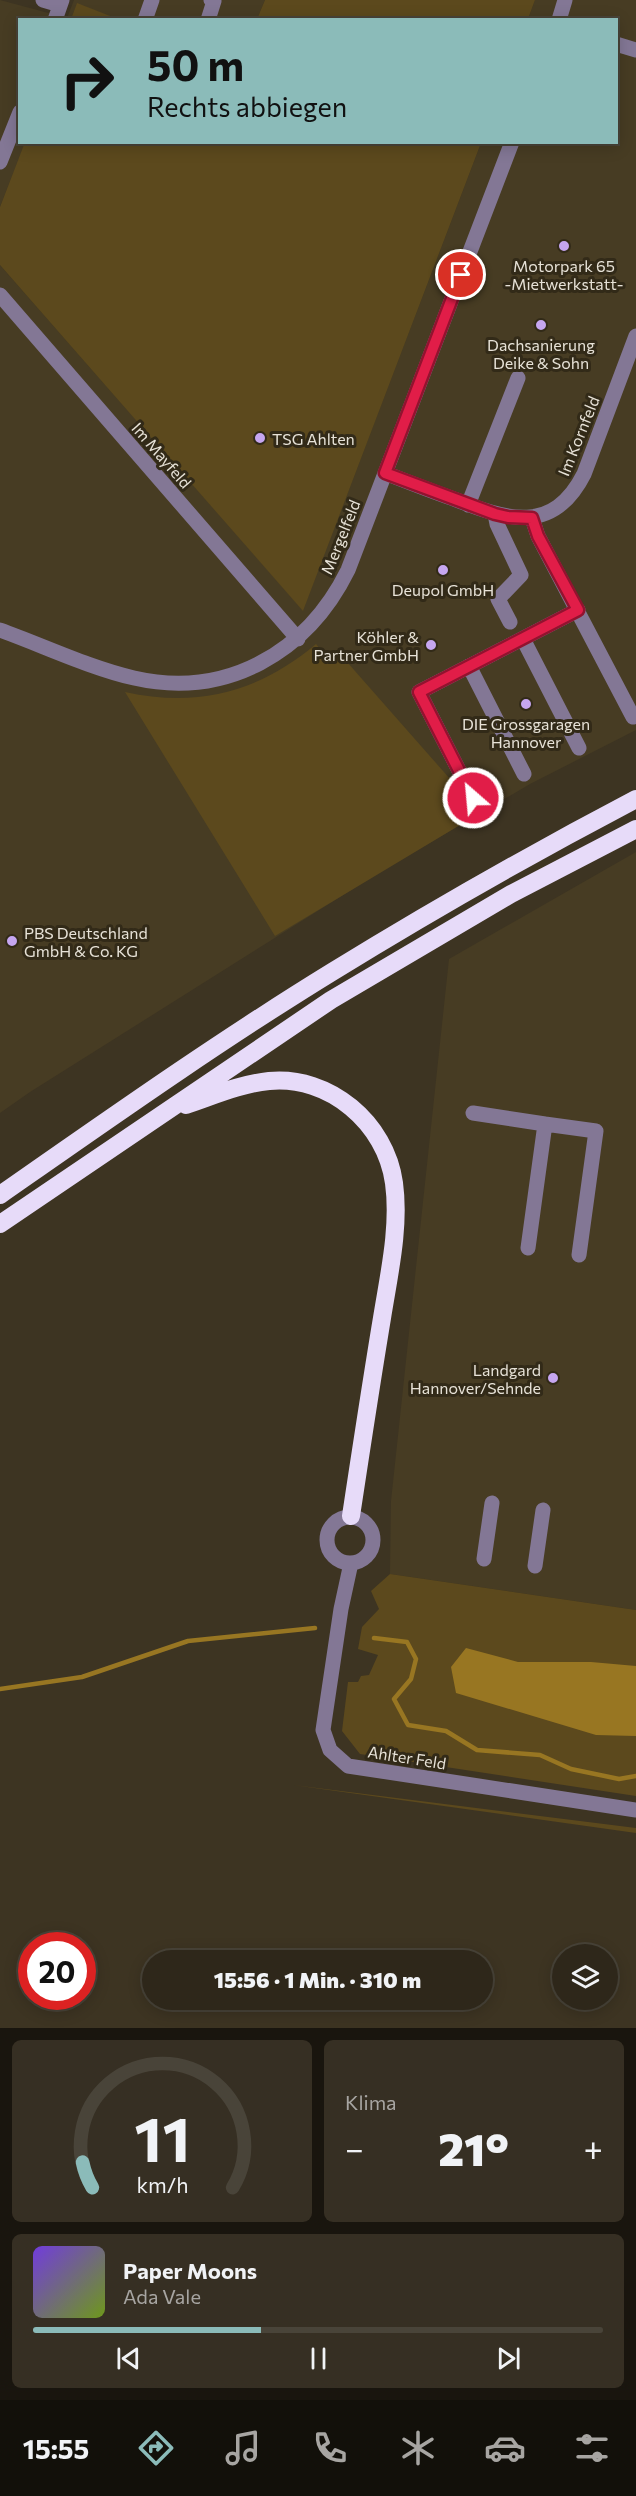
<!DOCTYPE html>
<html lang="de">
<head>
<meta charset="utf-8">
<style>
  :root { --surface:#2e271a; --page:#362f23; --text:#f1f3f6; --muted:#a7a5a2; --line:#494439; --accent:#8bbbb9 }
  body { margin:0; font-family:Commissioner,sans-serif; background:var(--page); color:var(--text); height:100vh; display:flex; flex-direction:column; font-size:22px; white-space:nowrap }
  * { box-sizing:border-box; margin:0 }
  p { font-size:20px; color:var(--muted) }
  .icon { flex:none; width:33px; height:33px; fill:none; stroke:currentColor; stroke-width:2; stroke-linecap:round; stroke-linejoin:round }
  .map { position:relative; height:2028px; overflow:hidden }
  .details { display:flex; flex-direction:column; gap:12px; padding:12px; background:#19150e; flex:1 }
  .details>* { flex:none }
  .banner { position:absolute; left:18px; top:18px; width:600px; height:126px; border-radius:0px; box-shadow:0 3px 15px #0003,0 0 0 2px var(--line); background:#8bbbb9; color:#111; overflow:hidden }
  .controls { position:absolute; left:552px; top:1944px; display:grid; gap:12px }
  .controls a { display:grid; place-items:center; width:66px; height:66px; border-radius:50%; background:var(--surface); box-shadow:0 3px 15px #0003,0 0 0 2px var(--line); font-size:30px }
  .speed { position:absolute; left:18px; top:1932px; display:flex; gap:12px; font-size:30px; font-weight:700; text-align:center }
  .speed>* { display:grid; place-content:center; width:78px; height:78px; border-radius:50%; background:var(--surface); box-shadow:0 3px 15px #0003,0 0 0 2px var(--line); line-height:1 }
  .speed .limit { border:9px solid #d22; background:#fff; color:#111 }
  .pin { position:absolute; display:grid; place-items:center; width:51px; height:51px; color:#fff; margin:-26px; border:3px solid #fff; border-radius:50%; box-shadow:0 2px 6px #0007 }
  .me { position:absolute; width:66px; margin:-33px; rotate:333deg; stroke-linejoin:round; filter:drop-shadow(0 0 4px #0008) }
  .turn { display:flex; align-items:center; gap:21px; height:126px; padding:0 30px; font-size:27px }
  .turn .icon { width:78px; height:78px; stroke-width:2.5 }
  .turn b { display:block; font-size:42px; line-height:51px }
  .big { font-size:45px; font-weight:800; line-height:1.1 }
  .details .tile { flex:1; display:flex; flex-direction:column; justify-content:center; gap:9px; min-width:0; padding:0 21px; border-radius:9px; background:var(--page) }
  .details .dial { align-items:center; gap:0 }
  .dial svg { height:156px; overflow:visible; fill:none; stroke:var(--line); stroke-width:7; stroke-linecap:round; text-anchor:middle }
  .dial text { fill:var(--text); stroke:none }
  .song { display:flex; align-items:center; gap:18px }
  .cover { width:72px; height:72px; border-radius:9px; background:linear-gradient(135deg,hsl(260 70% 55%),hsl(80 70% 35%)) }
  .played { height:6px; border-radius:3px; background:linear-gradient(90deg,var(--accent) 40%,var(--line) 40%) }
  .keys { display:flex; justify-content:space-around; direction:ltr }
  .heat { display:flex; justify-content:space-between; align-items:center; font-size:33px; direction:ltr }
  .details .tiles { flex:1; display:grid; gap:12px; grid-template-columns:1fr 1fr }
  .tile:last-child { grid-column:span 2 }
  .trip { position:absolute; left:142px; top:1950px; width:351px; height:60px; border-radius:30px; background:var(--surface); box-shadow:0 3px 15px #0003,0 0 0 2px var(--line); font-weight:800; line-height:60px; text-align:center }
  .tabs { display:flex; height:96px; justify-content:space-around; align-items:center; background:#12100a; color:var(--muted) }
  .tabs .icon { width:42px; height:42px }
  .tabs .on { color:var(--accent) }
  .tabs b { font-size:27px; color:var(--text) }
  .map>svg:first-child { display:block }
  .built { fill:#473c23 }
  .green { fill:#5c491d }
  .water { fill:#987622 }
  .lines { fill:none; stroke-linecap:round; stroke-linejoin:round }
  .stream { stroke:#987622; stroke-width:4.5 }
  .minor { stroke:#837795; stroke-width:15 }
  .highway { stroke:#e7dbf9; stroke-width:18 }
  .route-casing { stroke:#92132f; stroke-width:15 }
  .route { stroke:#e11d48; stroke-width:10 }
  .poi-dot { fill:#c6a6f0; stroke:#322a18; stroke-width:2 }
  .labels { text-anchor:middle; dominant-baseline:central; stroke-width:6; stroke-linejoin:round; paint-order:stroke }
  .poi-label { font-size:16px; fill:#e7e2d7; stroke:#322a18 }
  .street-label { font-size:16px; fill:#e7e2d7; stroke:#322a18 }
</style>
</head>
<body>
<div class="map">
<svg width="636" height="2028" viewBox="0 0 636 2028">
  <rect width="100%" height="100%" fill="#3d3422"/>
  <path class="built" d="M0,0L67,18L74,0H265L257,19H118L77,4L71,19L20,20V142L25,143L0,207Z
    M535,0H636V730L530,784L375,875L30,1092L0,1113V265L303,610L481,143L616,142V20L528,19Z
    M636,852V1610L390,1574L391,1501L449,959Z"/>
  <path class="green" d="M265,0H535L528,19H257Z
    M77,3L118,19H71Z
    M25,142L481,143L303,611L0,265V207Z
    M316,644L331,662L340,654L480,813L275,936L125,692C198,708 259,692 316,644Z
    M390,1574L636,1610V1796L360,1754L342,1731L348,1682H358L361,1676L369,1675L378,1655L358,1649L362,1627L379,1609L371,1591Z
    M293,1785L636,1828V1833Z"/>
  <path class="water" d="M466,1648L518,1662H591L636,1666V1736L596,1735L456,1693L451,1667Z"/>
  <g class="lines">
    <path class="stream" d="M374,1638L407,1642L416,1659L411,1679L394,1699L408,1725L446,1731L477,1750L540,1755L571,1769L619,1779L636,1776
      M0,1689L82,1677L188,1641L315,1628"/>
    <path class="minor" d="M43,0L60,5
      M55,20L62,0
      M145,20L152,0
      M208,20L214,1L211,0
      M559,20L565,0
      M616,44L636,50
      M0,162L20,112
      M0,295L298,639
      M385,473C408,482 431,491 454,499C507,520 553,535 584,474L636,336
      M468,505L518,378
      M495,514L497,524L521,575L498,599L510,622
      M532,518L538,536L633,717
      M0,630C42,645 90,668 134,678C226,699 307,653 348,570L512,142
      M523,639L579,748
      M469,666L524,774
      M473,798L419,692L578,610
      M473,1113L545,1124L528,1248
      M545,1124L596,1131L579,1255
      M327 1540a23 23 0 1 1 46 0a23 23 0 1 1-46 0Z
      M484,1559L492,1503
      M351,1563L341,1609L323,1730L330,1750L348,1766L636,1810
      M535,1566L543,1510"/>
    <path class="highway" d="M186,1105C213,1096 240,1084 269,1081C329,1075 386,1123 394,1183C400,1227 389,1274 382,1318C371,1384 361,1450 351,1516
      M0,1195C109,1119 218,1042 332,972C431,911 533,853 636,799
      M0,1224L331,1000L511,894L636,829"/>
  </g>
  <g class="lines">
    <defs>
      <path id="route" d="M461,275L385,473L495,514L508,517L532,518L538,536L578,610L419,692L473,798"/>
    </defs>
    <use href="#route" class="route-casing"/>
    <use href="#route" class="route"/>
  </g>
  <g class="poi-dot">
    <circle cx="564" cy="246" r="6"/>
    <circle cx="541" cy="325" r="6"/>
    <circle cx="260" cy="438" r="6"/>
    <circle cx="443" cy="570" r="6"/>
    <circle cx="431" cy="645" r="6"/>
    <circle cx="526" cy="704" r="6"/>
    <circle cx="12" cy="941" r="6"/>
    <circle cx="553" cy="1378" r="6"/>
  </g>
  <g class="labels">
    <g class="poi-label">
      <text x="564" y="265">Motorpark 65<tspan x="564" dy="18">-Mietwerkstatt-</tspan></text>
      <text x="541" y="344">Dachsanierung<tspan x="541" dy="18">Deike &amp; Sohn</tspan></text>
      <text x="272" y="438" text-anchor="start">TSG Ahlten</text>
      <text x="443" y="589">Deupol GmbH</text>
      <text x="419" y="636" text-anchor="end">Köhler &amp;<tspan x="419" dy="18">Partner GmbH</tspan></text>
      <text x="526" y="723">DIE Grossgaragen<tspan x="526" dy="18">Hannover</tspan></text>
      <text x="24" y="932" text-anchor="start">PBS Deutschland<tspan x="24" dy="18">GmbH &amp; Co. KG</tspan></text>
      <text x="541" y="1369" text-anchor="end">Landgard<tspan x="541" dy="18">Hannover/Sehnde</tspan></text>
    </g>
    <g class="street-label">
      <text transform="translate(578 436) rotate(-68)">Im Kornfeld</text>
      <text transform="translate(162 455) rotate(49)">Im Mayfeld</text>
      <text transform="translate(340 537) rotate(-68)">Mergelfeld</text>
      <text transform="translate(407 1757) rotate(9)">Ahlter Feld</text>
    </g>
  </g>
</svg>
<div class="controls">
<a><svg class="icon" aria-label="layers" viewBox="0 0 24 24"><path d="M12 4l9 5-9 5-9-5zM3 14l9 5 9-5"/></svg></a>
</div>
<div class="speed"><div class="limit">20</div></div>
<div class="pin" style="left:461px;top:275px;background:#d93025"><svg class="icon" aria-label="arrive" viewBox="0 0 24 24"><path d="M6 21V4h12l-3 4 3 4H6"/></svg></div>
<svg class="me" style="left:473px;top:798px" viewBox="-20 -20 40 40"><circle r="17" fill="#e11d48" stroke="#fff" stroke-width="3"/><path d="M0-11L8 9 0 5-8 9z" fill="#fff"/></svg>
<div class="trip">15:56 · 1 Min. · 310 m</div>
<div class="banner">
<div class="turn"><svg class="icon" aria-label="right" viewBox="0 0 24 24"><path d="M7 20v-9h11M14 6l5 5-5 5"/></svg><div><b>50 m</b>Rechts abbiegen</div></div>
</div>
</div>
<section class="details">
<div class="tiles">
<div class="tile dial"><svg viewBox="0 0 100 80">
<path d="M14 69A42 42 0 1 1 86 69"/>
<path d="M14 69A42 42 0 0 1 9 56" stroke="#8bbbb9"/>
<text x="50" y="56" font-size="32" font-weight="700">11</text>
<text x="50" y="72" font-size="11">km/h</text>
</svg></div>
<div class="tile"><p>Klima</p>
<div class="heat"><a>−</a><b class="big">21°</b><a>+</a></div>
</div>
<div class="tile">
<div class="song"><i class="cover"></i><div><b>Paper Moons</b><p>Ada Vale</p></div></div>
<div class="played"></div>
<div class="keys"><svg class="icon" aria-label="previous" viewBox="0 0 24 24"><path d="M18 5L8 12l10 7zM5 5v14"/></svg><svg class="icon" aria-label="pause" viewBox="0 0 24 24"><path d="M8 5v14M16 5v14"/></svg><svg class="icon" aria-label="next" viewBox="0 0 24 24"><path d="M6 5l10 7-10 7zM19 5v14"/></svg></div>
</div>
</div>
</section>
<nav class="tabs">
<b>15:55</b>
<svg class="icon on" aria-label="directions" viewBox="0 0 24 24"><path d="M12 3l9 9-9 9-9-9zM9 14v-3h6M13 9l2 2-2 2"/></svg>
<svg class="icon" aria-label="music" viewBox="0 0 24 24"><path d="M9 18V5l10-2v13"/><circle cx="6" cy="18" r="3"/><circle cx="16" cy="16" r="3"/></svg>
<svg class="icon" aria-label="phone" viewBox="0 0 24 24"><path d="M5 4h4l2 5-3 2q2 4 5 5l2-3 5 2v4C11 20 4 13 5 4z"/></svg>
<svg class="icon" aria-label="climate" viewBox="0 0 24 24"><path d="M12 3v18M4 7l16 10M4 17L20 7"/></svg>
<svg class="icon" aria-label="car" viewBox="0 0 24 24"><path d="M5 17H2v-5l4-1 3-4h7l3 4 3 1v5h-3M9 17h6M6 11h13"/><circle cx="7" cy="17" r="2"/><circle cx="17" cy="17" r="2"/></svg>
<svg class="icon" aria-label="filters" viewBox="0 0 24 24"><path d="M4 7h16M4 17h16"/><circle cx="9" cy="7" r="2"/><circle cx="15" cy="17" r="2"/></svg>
</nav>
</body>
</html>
